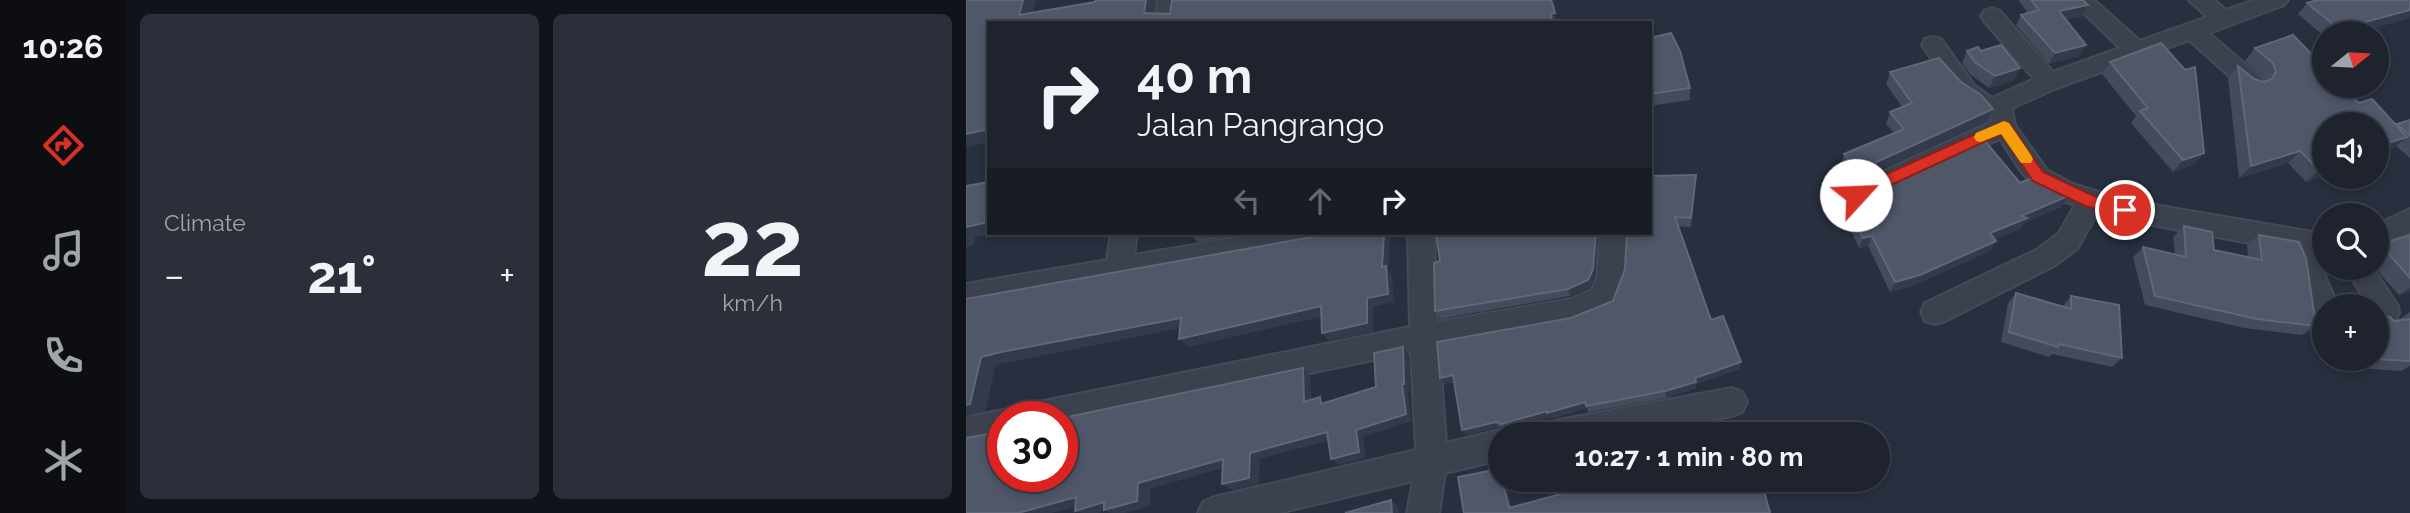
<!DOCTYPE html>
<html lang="en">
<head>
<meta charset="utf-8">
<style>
  :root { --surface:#1e232e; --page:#2b2f3a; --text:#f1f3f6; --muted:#a1a4aa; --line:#3c404a; --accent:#d93025 }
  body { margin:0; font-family:Raleway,sans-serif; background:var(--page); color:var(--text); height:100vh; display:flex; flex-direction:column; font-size:26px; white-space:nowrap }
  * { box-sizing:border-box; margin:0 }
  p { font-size:23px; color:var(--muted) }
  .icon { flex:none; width:38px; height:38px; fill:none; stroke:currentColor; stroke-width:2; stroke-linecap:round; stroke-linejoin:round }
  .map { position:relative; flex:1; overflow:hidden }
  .details { display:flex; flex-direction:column; gap:14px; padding:14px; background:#101319; width:840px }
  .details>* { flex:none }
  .top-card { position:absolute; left:21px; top:21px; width:665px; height:214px; border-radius:0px; box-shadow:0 4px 10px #0003,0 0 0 2px var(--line); background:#1e232e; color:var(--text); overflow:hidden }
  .needle { width:46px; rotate:72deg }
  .tools { position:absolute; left:1346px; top:21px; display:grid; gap:14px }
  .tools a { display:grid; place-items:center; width:77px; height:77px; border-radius:50%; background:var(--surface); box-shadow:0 4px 10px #0003,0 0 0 2px var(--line); font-size:35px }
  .speed { position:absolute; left:21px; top:401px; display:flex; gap:14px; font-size:35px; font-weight:700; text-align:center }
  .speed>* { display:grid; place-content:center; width:91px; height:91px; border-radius:50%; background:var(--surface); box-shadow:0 4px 10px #0003,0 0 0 2px var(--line); line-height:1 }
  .speed .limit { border:10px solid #d22; background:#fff; color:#111 }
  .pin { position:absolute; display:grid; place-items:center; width:60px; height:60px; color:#fff; margin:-30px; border:4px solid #fff; border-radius:50%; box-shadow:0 2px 7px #0007 }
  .me { position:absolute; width:77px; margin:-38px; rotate:65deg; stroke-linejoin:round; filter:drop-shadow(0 0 5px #0008) }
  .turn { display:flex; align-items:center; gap:24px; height:147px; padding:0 35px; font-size:32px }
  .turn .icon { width:91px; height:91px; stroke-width:2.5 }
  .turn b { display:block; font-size:49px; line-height:60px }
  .lanes { display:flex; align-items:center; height:66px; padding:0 35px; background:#0003; justify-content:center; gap:35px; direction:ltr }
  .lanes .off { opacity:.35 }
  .big { font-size:52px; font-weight:700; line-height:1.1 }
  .details .widget { flex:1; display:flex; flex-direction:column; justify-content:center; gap:10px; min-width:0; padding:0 24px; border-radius:10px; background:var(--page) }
  .details .dial { align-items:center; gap:0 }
  .dial b { font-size:91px; line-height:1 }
  .heat { display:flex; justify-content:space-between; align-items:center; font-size:38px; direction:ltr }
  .details .tiles { flex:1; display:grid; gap:14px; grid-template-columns:repeat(2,1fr) }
  .trip { position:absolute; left:522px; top:422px; width:402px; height:70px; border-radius:35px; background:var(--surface); box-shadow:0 4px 10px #0003,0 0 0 2px var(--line); font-weight:700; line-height:70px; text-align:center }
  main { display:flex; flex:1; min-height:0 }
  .tab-bar { display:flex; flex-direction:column; width:126px; justify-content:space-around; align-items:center; background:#0c0e12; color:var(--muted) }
  .tab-bar .icon { width:49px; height:49px }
  .tab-bar .active { color:var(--accent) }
  .tab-bar b { font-size:32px; color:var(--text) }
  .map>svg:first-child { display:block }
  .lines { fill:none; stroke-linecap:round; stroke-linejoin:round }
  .minor-casing { stroke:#454a57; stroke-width:4 }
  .minor { fill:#3c414e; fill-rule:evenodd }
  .wall { fill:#434b5c }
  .shaded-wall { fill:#333a4b }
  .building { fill:#4f5768; stroke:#606777; stroke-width:2 }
  .route { fill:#d93025; stroke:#8d1f18; stroke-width:2 }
  .slow { fill:#f59e0b }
</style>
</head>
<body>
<main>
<nav class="tab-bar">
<b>10:26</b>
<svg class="icon active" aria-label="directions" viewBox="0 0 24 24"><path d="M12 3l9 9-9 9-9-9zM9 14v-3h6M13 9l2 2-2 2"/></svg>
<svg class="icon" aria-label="music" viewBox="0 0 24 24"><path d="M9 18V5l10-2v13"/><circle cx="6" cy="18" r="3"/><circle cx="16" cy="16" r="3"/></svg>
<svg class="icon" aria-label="phone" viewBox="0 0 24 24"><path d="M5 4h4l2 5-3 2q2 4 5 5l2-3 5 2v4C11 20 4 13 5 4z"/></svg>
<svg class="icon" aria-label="climate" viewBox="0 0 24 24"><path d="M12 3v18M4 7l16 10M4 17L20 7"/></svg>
</nav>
<section class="details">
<div class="tiles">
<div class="widget"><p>Climate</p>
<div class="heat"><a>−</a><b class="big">21°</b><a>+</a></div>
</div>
<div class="widget dial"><b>22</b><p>km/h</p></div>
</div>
</section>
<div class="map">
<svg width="1444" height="513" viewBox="0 0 1444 513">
  <rect width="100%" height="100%" fill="#282f3e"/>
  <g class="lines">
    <defs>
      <path id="minor" d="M192,0H214L210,23H188Z
        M1104,0H1128L1174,41L1241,17L1223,0H1248L1260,10L1289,0H1322L1318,5L1243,33L1294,77L1297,83L1294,89L1286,92L1278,89L1223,40L1091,88L1046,108L1049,125L1081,170L1107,184L1159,200L1358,234V256L1350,255L1372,306H1358V318L1349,315L1322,250L1159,220L1132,212L1111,249L1088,266L979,321L969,324L959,321L955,312L959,303L1070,250L1093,233L1109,205C1063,191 1059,178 1034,139L899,202L890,205L881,202L877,195L881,188L1025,122L1023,106L1015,109L993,98L956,45L959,39L967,37L975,39L1009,86L1026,98L1068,79L1018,21L1015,16L1018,11L1026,8L1034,11L1087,72L1154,48Z
        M1444,209V232L1410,249V225Z
        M145,233H171L168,255L300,233H375L371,241L362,244L0,308V284L141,260Z
        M442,233H468L471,322L605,299L626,290L631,277L634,233H660L657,277L647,306L607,323L473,347L480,443L534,430L543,434H534V460L479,473L473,513H441L447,481L313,513H232L237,502L248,497L450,450L445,352L96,425V416H59L63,406L73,402L444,327Z
        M1379,268H1407L1432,306L1433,313L1429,322L1410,329V306H1403Z
        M766,388L776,392L781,402L776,412L766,416L670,434H578L582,424L593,420Z
        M37,410L49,416H37V438L0,445V417Z"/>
    </defs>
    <use href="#minor" class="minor-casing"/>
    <use href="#minor" class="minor"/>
  </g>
  <path class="wall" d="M1052,0H1117L1122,5L1117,16L1100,19L1120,45L1114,56L1083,64L1050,25L1055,15L1062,13Z
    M1444,0V18L1388,33H1358V36L1332,14L1341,3Z
    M684,38L724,88V100L684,106Z
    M1289,48L1393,103L1430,125L1444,120V158L1430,146L1427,149L1358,124V175L1340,182L1322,163L1273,178L1262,78L1272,66L1288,79L1298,82L1296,76L1279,61Z
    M1001,51H1015L1048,80L1023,88L1005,75L996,63Z
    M1144,62L1238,153L1228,164L1207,172L1165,123L1170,116L1136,74Z
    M924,72L995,82L1027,109L1021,121L887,182L874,166L878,154L928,133L920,124L924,112L936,107L920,84Z
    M730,175L725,227L712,226L745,320L774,369L730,384V388L700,398L622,412L621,408L584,419L583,417L539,429L533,427L500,435L496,430L488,382L478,384L474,378L647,301Z
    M1054,183L1102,196L1095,207L1058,223L1054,229L1029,239L1024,251L949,285L924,292L902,246L893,248L880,220L883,209L901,205L905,193Z
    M1218,226L1248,250L1282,257L1281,245L1293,235L1350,326L1336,335L1278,328L1179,305L1167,257L1177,247L1209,255L1207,237Z
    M223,233H297L232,242Z
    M1444,235V292L1433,295L1409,268H1410V247L1414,244Z
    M474,261L628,276L624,288L604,296L474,319L469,311Z
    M1050,293L1096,307L1105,296L1156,358L1146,367L1086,354L1083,357L1035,342L1042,303Z
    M1444,312V366L1435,371L1380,367L1376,359H1410L1428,321H1431Z"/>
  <path class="shaded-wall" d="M57,0H70L64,23L53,15Z
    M180,0H190L186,23L178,13Z
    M585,0H588L590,11H587Z
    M1122,5L1117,16L1088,22L1093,11Z
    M1444,10V18L1388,33H1370L1373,29Z
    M589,13L591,23H586L585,14Z
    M1120,45L1114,56L1083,64L1089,53Z
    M1054,68L1048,80L1023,88L1029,76Z
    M1027,109L1021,121L887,182L891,171Z
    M23,129V142L2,147L0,145V134Z
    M1441,137L1427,149L1410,154V147Z
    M1334,151L1322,163L1273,178L1285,166Z
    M1238,153L1228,164L1207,172L1217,160Z
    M1358,168V175L1340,182L1353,170Z
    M1102,196L1095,207L1058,223L1054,229L1018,244L1024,233L1055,216Z
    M23,222V233H29L9,237L8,245L0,247V227Z
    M418,233H425L422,270L426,275L428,302L407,307V332L363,341L356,333L401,298L416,267Z
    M630,233H632L628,276L624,288L604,296L602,289Z
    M906,236L902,246L893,248L897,238Z
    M1030,241L1024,251L949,285L924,292L929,282Z
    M1444,288V292L1433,295Z
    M355,306L363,315L223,347L213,339Z
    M215,318L225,326L30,365L19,411L0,416V405L15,357Z
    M437,347L443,355L444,391L442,392L446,421L397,437L400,458L373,465L365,459L390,430L436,384Z
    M775,362L774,369L730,384V388L700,398L699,391L729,378Z
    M337,368L344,376L346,409L338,402Z
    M487,375L492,381L478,384L474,378Z
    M619,402L621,408L584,419L583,417L539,429L536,424Z
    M530,422L533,427L500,435L496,430Z
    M361,432L369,439L294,459L293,484L266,490L256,484L284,453Z
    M257,459L267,465L184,489V506L159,513H145L139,511L132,513H116L109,511L172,483Z
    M536,480H539L547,513L543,508Z
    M795,480H808V481L793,486Z
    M110,497L124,503L86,513H52Z
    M425,500L432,506L433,513H426Z"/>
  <path class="building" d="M0,0H57L53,15L129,2L130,0H180L178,13L204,14L206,0H585L589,13L585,14L586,23H23V129L0,134Z
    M1065,0H1117L1122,5L1093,11L1120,45L1089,53L1055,15L1073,10Z
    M1351,0H1444V10L1373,29L1341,3Z
    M705,33L714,51L724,88L684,94V38Z
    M1327,35L1358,67V86H1376L1393,103L1406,99L1441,137L1410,147V124H1358V168L1353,170L1334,151L1285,166L1272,66L1288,79L1298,82L1306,79L1310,72L1307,63L1289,48Z
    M1195,43L1219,70L1229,67L1238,153L1217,160L1174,111L1182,108L1144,62Z
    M1035,45L1054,68L1029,76L1010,63L1001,51L1012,47L1015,51Z
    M973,58L995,82L1015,95L1027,109L891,171L878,154L938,129L924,112L946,103L924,72Z
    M1444,120V136L1431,124Z
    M1018,140L1054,183L1073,175L1102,196L1055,216L1061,218L1024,233L1030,241L954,275L929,282L906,236L897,238L883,209L911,202L905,193Z
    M730,175L725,218L709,217L745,320L757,316L775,362L729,378L730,382L699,391L620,406L619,402L581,413V411L536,424L530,422L496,430L487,375L474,378L471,342L605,318L647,301L659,269L661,233H684V176Z
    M23,182V222L0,227V186Z
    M1218,226L1246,232L1248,250L1296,260L1293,235L1333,242L1340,258L1350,326L1291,319L1189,296L1177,247L1220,257Z
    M369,233H418L416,267L420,266L422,294L401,298V323L356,333L355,306L213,339L215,318L35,352L15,357L4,404L0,405V299Z
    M470,233H630L627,269L622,280L602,289L469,311L468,263L474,261Z
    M1444,235V278L1414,244Z
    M1050,293L1105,309V296L1153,305L1156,358L1093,344L1092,347L1043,332Z
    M1410,316L1424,317L1428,321L1444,319V361L1409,359H1410Z
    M437,347L438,384H436L440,414L390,430L393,452L365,459L361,432L284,453L283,478L256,484L257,459L172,483L171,501L138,510V502L109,511L110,497L52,513H0V438L22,434L25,427L37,424V476H96V418L337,368L338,402L354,397L355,404L410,387L408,353Z
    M80,412L81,416H64Z
    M749,423L752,434H693Z
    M791,424L795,434H755Z
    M533,469L534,480H536L543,508L613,489L612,480H795L804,513H498L492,477Z
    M425,500L426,513H379Z"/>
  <path class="route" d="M1038,121L1043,123L1077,172L1128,196L1164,206L1167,210L1164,215L1159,217L1119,206L1067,181L1035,134L895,199H885L882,195L885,190Z"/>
  <path class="slow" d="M1038,121L1043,123L1065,155L1067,159L1065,163H1055L1035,134L1015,142L1010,141L1008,137L1010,133Z"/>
</svg>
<div class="tools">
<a><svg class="needle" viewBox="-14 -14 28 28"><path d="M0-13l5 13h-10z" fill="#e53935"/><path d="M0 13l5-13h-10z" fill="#a1a4aa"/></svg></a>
<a><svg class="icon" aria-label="sound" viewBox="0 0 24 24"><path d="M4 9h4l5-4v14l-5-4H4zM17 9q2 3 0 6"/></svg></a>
<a><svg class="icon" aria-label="search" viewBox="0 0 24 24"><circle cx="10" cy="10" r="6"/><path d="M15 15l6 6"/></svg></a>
<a>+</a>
</div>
<div class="speed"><div class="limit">30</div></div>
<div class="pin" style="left:1159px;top:210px;background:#d93025"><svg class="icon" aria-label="arrive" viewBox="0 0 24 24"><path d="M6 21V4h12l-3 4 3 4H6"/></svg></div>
<svg class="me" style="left:890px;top:195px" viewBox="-20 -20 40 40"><circle r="19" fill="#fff"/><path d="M0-13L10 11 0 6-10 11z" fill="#d93025"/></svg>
<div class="trip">10:27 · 1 min · 80 m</div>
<div class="top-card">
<div class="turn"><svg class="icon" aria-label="right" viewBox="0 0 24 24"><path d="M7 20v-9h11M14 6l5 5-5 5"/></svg><div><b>40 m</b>Jalan Pangrango</div></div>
<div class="lanes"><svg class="icon off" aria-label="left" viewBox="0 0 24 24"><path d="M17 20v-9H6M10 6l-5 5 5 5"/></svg><svg class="icon off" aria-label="ahead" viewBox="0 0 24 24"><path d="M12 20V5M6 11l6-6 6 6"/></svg><svg class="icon" aria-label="right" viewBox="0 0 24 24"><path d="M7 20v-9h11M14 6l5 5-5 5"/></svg></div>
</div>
</div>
</main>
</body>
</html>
